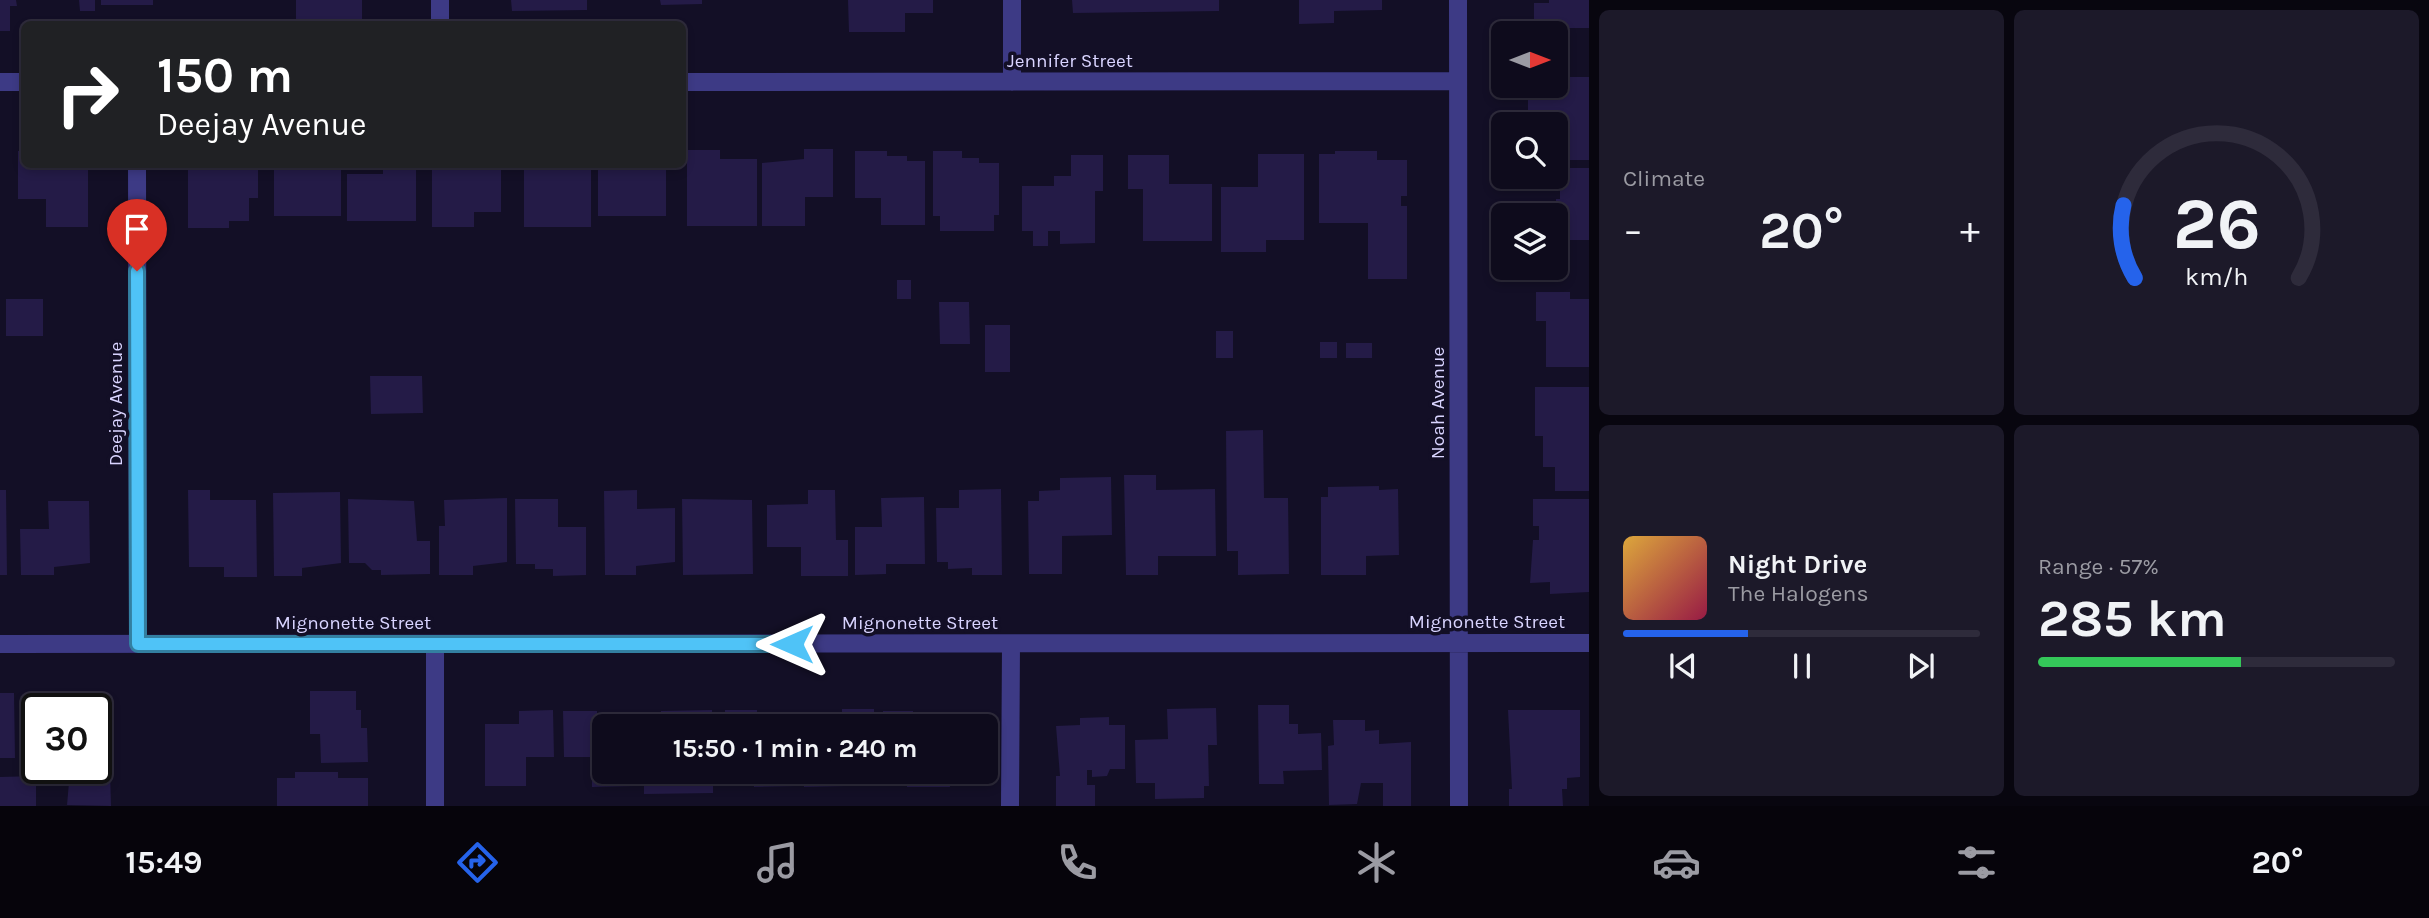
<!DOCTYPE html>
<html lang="en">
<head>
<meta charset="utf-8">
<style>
  :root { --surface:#0e0b1c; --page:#1c1929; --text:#f1f3f6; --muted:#9b9ba3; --line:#2e2b3b; --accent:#2563eb }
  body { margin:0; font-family:Karla,sans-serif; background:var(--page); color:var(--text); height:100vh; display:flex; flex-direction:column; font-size:26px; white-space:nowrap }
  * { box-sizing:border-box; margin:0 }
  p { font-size:23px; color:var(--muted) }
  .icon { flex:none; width:38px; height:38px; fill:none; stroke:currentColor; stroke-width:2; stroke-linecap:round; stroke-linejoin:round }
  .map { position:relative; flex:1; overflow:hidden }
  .details { display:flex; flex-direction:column; gap:10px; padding:10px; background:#08060f; width:840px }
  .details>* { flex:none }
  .guide { position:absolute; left:21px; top:21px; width:665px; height:147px; border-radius:10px; box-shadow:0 4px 10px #0003,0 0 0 2px var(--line); background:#202124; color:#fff; overflow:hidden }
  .needle { width:46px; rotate:90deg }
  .controls { position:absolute; left:1491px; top:21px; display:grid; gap:14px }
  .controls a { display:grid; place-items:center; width:77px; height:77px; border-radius:10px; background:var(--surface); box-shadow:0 4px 10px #0003,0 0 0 2px var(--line); font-size:35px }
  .speed { position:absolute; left:21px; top:693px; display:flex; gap:14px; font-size:35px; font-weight:700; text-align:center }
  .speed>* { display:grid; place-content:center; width:91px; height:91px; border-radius:50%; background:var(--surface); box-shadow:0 4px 10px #0003,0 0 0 2px var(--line); line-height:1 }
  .speed .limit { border:4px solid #111; border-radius:10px; background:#fff; color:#111 }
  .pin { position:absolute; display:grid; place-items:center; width:60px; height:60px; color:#fff; margin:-72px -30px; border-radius:50% 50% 50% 0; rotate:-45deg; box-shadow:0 0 7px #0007 }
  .pin .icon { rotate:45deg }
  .me { position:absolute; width:77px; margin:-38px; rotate:270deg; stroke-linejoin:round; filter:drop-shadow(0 0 5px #0008) }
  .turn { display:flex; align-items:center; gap:24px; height:147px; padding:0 21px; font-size:32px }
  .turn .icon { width:91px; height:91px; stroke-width:2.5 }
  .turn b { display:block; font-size:49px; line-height:60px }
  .big { font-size:52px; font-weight:700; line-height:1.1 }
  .details .tile { flex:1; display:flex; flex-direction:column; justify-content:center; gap:10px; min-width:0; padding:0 24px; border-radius:10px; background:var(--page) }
  .details .dial { align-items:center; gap:0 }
  .dial svg { height:182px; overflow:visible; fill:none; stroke:var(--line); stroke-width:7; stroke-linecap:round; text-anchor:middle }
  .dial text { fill:var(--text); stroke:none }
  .song { display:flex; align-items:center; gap:21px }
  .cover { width:84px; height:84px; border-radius:10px; background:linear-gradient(135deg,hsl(40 70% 55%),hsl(340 70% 35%)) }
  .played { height:7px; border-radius:4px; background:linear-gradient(90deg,var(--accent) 35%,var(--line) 35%) }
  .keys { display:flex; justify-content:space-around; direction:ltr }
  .heat { display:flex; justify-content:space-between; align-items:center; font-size:38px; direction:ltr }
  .charge { height:10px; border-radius:5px; background:linear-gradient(90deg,#34c759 57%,var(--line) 0) }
  .details .tiles { flex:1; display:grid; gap:10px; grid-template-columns:repeat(2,1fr) }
  .trip { position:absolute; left:592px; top:714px; width:406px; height:70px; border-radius:10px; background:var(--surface); box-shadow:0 4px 10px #0003,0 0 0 2px var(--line); font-weight:700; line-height:70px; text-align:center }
  .tabs { display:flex; height:112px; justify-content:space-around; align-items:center; background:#06040b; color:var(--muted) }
  .tabs .icon { width:49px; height:49px }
  .tabs .active { color:var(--accent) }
  .tabs b { font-size:32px; color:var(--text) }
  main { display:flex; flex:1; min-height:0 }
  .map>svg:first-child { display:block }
  .building { fill:#241b47 }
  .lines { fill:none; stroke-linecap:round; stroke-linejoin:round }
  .street { stroke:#3d3a85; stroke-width:18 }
  .route-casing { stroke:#337fa1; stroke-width:18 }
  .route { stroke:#4fc3f7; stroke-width:12 }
  .labels { text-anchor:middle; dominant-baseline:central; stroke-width:7; stroke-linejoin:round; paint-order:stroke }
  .street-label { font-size:19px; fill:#d9d4ff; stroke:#130f26 }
</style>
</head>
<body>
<main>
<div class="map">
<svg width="1589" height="806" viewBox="0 0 1589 806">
  <rect width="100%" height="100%" fill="#130f26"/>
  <path class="building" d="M0,0H16L17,6H10V31H0Z
    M79,0H95V11H80Z
    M101,0H153V5H101Z
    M296,0H362V24H296Z
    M511,0H587V10L512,11Z
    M660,0H702V4L661,5Z
    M848,0H933V13H905V32H849Z
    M1072,0H1219V11L1073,13Z
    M1299,0H1382V10L1334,11V23L1299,24Z
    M1549,0H1589V28H1566V35L1534,33V3H1549Z
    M1556,57H1565V77H1589V160H1556V124H1539V113H1528V86H1556Z
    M804,149H833V197H805V226H762V163L804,159Z
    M687,150H720V159H757V226H687Z
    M18,151H24V164H88V227H46V199H18Z
    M855,151H887V156H907V161H925V225H881V198H855Z
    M933,151H962V158H979V163H999V215H994V231H940V216H933Z
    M1335,151H1377V160H1407V196H1401V206H1407V279H1368V223H1319V154H1335Z
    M1258,154H1304V240H1266V252H1221V187H1258Z
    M1071,155H1103V191H1095V243L1060,244V231H1048V246H1033V231H1022V186H1054V176H1071Z
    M1128,155H1169V184H1212V241H1143V189H1128Z
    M188,164H258V198H249V221H229V228H188Z
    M274,164H341V216H274Z
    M383,164H416V221H347V174H383Z
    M432,164H501V212H474V227H432Z
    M524,164H591V227H524Z
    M598,164H666V216H598Z
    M1560,168H1589V240H1562V257H1556V215H1529V212H1556V199H1560Z
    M897,280H911V299H897Z
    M1536,292H1570V299H1589V367H1546V321H1536Z
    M6,299H43V336H6Z
    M939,302H969L970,344H940Z
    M985,325H1010V372H985Z
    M1216,331H1233V358H1216Z
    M1320,342H1337V358H1320Z
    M1346,343H1372V358H1346Z
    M370,376H422L423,413L371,414Z
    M1535,387H1589V491H1555V467H1543V436H1535Z
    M1263,430L1264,498H1288L1289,574L1238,575V551H1227L1226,431Z
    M1124,475H1156V490L1215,489L1216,556H1158V575H1126Z
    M1111,477L1112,535L1062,536V574H1029L1028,501H1039V491L1060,490V478Z
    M1379,486V490L1398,489L1399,555L1366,556V575H1321V497H1328V487Z
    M1001,489L1002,575H972V568L948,569V562H937L936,508H959V490Z
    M0,490H6L7,575H0Z
    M188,490H210V500H256L257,577H224V567H189Z
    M637,490V509L675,508V562L636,566V575H605L604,491Z
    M808,490H835L836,540H848V576H801V547H767V505L808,504Z
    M340,492L341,563L302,568V576H274L273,493Z
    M924,497L925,564H886V574L855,575V527H882L881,498Z
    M507,498V562L473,566V575H439V526H445L444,500Z
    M348,499L414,501L417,541H430V574L381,575V570H372L365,563H349Z
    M515,499H558V527H586V575L553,576V569H535V564H516Z
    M682,499L752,500L753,574L683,575Z
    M1533,499H1589V592L1550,594V582L1530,583L1533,540H1539V526H1533Z
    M48,501H89L90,563L54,567V575H21L20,529H49Z
    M310,691H356V710H361V728H367L368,762L321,763L320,734H310Z
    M0,693H14L15,758H0Z
    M1258,705H1289V724H1298V734L1321,733L1322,770L1283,771L1284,784H1259Z
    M1216,708L1217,745H1208L1209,786H1204V798L1155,799V783H1136L1135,740L1168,739L1167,709Z
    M842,709H874V726H803V715L842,714Z
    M553,710L554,757H526V786H485V724H519V711Z
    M712,710V726H661V711Z
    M725,710H757V716L777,715V721H795V726H725Z
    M1508,710H1580V777L1567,778V789H1562L1563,806H1509V789H1512Z
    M563,711H597V720L635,719V726H604V772H635V786L592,787V757H564Z
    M883,711H913L914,726H883Z
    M1109,717V725H1125V769H1110L1107,776L1092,777V770H1087V785H1095V806H1056V776H1060L1056,726L1080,725V718Z
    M1333,720H1365V731L1379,730V744L1411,742V806H1383V783H1361L1357,804L1329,805L1328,746L1334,745Z
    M70,771H110L111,806L67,805Z
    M295,772H338V778H368V806H277V778H295Z
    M644,772H713V793L644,794Z
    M754,772H796V786L754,787Z
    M804,772H846V786L804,787Z
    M907,772H949L950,787H907Z
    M36,776V806H0V777Z"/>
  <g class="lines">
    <path class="street" d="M440,0V24
      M1458,0L1459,806
      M0,82H24
      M682,82L1458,81
      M1012,82V0
      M137,164L138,644
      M0,644L1589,643
      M435,644V806
      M1010,806L1011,644"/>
  </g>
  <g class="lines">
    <defs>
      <path id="route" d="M137,271L138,644H792"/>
    </defs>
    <use href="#route" class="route-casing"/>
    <use href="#route" class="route"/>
  </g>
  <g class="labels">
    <g class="street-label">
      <text x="1070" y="61">Jennifer Street</text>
      <text transform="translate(1438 403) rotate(-90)">Noah Avenue</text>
      <text transform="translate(116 404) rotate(-90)">Deejay Avenue</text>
      <text x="1487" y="622">Mignonette Street</text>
      <text x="353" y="623">Mignonette Street</text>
      <text x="920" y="623">Mignonette Street</text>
    </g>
  </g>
</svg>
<div class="controls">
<a><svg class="needle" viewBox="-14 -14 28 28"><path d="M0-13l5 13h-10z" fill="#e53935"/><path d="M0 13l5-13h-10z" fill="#9b9ba3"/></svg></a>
<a><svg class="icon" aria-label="search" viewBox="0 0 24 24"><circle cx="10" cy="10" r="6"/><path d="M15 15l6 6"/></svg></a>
<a><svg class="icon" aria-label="layers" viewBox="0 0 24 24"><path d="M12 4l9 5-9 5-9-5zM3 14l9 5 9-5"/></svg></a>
</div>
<div class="speed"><div class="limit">30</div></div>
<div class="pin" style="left:137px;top:271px;background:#d93025"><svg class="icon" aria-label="arrive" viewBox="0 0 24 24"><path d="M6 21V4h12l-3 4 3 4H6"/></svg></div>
<svg class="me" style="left:792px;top:644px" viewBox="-20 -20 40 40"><path d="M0-17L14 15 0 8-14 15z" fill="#4fc3f7" stroke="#fff" stroke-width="4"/></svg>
<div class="trip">15:50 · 1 min · 240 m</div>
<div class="guide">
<div class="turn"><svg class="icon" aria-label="right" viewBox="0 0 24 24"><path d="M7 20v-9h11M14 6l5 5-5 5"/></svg><div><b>150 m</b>Deejay Avenue</div></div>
</div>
</div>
<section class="details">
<div class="tiles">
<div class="tile"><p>Climate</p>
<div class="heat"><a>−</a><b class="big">20°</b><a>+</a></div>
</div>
<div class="tile dial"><svg viewBox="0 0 100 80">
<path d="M14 69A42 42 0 1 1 86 69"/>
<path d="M14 69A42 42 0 0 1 9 37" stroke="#2563eb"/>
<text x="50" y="56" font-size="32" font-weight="700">26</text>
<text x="50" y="72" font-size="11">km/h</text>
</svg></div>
<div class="tile">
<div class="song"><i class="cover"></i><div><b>Night Drive</b><p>The Halogens</p></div></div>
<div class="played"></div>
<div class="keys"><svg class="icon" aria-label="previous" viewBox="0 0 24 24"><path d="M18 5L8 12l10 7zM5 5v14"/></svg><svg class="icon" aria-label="pause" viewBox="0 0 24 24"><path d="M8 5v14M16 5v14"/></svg><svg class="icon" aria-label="next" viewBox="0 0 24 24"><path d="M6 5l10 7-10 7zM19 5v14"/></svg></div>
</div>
<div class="tile"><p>Range · 57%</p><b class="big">285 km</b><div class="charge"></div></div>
</div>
</section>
</main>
<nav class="tabs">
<b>15:49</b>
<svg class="icon active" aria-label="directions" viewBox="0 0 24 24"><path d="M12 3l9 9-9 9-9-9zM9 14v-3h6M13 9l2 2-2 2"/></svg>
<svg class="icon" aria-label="music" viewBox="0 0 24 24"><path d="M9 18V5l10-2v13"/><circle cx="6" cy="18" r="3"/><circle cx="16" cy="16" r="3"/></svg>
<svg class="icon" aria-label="phone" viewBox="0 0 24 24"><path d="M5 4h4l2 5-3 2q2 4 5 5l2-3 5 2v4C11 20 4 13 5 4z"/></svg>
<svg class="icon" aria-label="climate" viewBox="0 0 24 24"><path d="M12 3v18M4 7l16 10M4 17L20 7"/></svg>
<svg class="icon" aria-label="car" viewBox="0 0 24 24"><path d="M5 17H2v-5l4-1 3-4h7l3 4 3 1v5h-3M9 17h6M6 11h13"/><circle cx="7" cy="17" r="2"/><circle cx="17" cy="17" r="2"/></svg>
<svg class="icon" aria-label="filters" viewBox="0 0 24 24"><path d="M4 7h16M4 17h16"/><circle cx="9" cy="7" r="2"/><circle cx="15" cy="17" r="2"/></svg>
<b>20°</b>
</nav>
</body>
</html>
